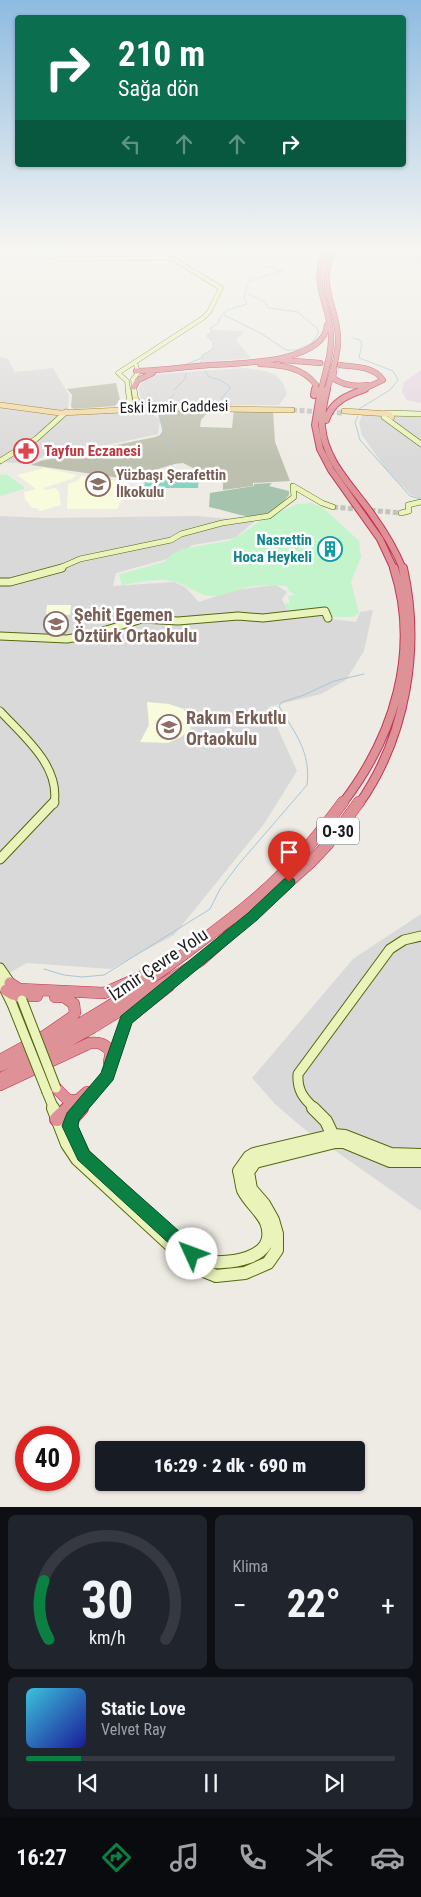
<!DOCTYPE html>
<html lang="tr">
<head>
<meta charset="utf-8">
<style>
  :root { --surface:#171b24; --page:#20242c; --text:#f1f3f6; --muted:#9ea1a6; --line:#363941; --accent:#0b8043 }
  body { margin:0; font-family:"Roboto Condensed",sans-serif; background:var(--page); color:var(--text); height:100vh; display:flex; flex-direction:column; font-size:19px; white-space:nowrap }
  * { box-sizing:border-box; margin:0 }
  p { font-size:16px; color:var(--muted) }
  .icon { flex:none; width:28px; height:28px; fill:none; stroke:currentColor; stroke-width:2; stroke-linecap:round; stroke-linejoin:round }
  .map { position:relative; height:1507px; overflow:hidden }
  .drawer { display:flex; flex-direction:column; gap:8px; padding:8px; background:#0d0f14; flex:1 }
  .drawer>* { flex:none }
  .hud { position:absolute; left:15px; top:15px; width:391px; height:152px; border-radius:5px; box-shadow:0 1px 4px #0004; background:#0b6e4f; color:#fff; overflow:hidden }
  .speed { position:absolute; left:15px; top:1426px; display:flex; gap:10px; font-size:25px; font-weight:700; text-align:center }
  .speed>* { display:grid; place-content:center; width:65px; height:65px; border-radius:50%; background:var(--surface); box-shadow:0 1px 4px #0004; line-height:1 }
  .speed .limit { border:8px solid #d22; background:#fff; color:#111 }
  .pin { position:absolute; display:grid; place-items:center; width:42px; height:42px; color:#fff; margin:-51px -21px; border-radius:50% 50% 50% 0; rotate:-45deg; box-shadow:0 0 5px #0007 }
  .pin .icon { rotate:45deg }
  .me { position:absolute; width:55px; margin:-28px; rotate:313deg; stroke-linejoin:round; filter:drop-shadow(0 0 4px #0008) }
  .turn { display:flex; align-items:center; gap:18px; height:105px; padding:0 20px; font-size:22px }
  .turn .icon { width:65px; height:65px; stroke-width:2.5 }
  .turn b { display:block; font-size:35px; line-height:42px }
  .lanes { display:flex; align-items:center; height:48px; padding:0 20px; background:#0003; justify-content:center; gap:25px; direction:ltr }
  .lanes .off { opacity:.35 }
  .big { font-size:38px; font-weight:800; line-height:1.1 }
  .drawer .widget { flex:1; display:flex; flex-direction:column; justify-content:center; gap:8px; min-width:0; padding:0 18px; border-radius:8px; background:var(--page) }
  .drawer .dial { align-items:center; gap:0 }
  .dial svg { height:130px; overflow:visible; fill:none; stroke:var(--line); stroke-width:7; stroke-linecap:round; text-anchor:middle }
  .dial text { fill:var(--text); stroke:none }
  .song { display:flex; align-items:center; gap:15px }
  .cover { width:60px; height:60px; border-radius:8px; background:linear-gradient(135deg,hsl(190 70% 55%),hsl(240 70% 35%)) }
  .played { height:5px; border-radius:2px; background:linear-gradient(90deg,var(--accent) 15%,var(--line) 15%) }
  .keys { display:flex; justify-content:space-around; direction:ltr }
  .heat { display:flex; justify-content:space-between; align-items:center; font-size:28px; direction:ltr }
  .drawer .tiles { flex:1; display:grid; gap:8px; grid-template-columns:1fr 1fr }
  .widget:last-child { grid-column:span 2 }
  .trip { position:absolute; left:95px; top:1441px; width:270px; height:50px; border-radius:5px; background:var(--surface); box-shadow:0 1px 4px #0004; font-weight:800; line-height:50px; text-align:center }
  .tab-bar { display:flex; height:80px; justify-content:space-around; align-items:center; background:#090b0e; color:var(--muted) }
  .tab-bar .icon { width:35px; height:35px }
  .tab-bar .selected { color:var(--accent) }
  .tab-bar b { font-size:22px; color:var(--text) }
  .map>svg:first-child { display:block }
  .residential { fill:#dad9d9 }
  .commercial { fill:#ecd7d3 }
  .industrial { fill:#e5d5e0 }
  .education { fill:#f8fcdd }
  .construction { fill:#bec0af }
  .cemetery { fill:#a6c3ae }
  .park { fill:#c3f4cc }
  .pitch { fill:#87d5c0 }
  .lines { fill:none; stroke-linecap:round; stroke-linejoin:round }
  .stream { stroke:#a7c6d7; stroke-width:1 }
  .secondary-tunnel { stroke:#c3c2bb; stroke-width:5; stroke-dasharray:5 2.5; stroke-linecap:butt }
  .primary-tunnel { stroke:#c3c2bb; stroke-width:5; stroke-dasharray:5 2.5; stroke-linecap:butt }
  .highway-tunnel { stroke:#c3c2bb; stroke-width:5; stroke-dasharray:5 2.5; stroke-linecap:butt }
  .secondary-far4-casing { stroke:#54680e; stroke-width:5 }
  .secondary-far3-casing { stroke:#54680e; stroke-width:6 }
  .secondary-far2-casing { stroke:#54680e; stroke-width:9 }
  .secondary-far1-casing { stroke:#54680e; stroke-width:11 }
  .secondary-casing { stroke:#54680e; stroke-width:14 }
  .primary-casing { stroke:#876d0d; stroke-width:6 }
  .highway-far4-casing { stroke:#c73355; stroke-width:6 }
  .highway-far3-casing { stroke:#c73355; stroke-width:8 }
  .highway-far2-casing { stroke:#c73355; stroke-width:10 }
  .highway-far1-casing { stroke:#c73355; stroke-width:12 }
  .highway-casing { stroke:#c73355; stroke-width:16 }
  .secondary-far4 { stroke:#eaf3ba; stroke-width:4 }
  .secondary-far3 { stroke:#eaf3ba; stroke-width:5 }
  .secondary-far2 { stroke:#eaf3ba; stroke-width:7 }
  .secondary-far1 { stroke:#eaf3ba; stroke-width:9 }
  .secondary { stroke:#eaf3ba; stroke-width:12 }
  .primary { stroke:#f3d9a2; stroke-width:5 }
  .highway-far4 { stroke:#de9196; stroke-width:5 }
  .highway-far3 { stroke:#de9196; stroke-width:6 }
  .highway-far2 { stroke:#de9196; stroke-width:8 }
  .highway-far1 { stroke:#de9196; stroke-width:11 }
  .highway { stroke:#de9196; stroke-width:14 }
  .secondary-bridge-casing { stroke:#54680e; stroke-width:11; stroke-linecap:butt }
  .secondary-bridge { stroke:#eaf3ba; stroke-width:9 }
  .route { fill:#0b8043; stroke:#07532c }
  .labels { text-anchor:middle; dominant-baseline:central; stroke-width:5; stroke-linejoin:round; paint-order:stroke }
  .far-street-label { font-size:15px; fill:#1c1c1c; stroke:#fff }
  .far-health-label { font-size:15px; font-weight:bold; fill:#be3a42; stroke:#fff; text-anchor:start }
  .far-education-label { font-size:15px; font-weight:bold; fill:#785e54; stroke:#fff; text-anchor:start }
  .far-culture-label { font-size:15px; font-weight:bold; fill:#0d838f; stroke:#fff; text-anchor:end }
  .shield { fill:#fff; stroke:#606060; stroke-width:1 }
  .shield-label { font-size:16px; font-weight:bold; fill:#1c1c1c }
  .education-label { font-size:18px; font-weight:bold; fill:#785e54; stroke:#fff; text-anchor:start }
  .street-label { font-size:18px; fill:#1c1c1c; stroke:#fff }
</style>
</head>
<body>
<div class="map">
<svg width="421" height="1507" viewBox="0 0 421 1507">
  <rect width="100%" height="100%" fill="#edebe3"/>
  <path class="residential" d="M53,252H123L114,255L63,257L56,256L52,255Z
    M212,330L245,331L236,340L251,358L203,362L205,358L203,356L214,349V342L208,336L213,332Z
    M0,357L8,359L15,372L53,368L69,395L68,409L84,412L115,411L151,413L160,420L158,434L102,446L48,454L29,464L3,462L0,465Z
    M245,368L265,371L276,375L283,383L287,394L279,405H153L144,403L141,399L139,388L142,381L160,374Z
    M364,410L421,413V498L411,495L386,469L362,435L359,423Z
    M0,516L46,518L196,516L255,521L235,538L193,545L167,559L116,573L113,586L174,582L185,587L199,602L234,590L276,585L287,592L282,599L290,616L325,613L324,618L356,622L360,612L373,610L364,651L346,680L321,694L268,707L297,771L264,824L174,935L111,969L27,963L0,978Z
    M421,914V1211L304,1129L275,1104L252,1078L353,959Z"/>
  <path class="commercial" d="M355,252H421V264L380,262L355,258Z"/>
  <path class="industrial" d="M421,370V403L407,400L402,392L404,382Z"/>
  <path class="education" d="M45,468L77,475L72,479L43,488L45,490L55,488L59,491L61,505L40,511L37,508H32L25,499L24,492L36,489L17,475Z
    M82,476L127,482V491L117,509H67L68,484L77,481Z
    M47,605H71L70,615H46Z
    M46,617H65L66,631L47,633Z
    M147,702L169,704L184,709L191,728L181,737L168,743L140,742L149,725Z"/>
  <path class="construction" d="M116,383L120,400L115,406L74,409L71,407L72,395L67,389Z
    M212,408L201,420L200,427L232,428L234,409L273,410L275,442L290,481L253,483V486L223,490V483L183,463L174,464L127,479L31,465L40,461L155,437L160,435L163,430L158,415L161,409Z"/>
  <path class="cemetery" d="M272,483L269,486L289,491V495C285,499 283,503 278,507C253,525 236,512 209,507L210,493L254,486V484Z"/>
  <path class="park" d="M6,474L24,487V489L0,496V475Z
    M311,503L322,507L359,541L361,557L351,582L359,613L353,617H331L328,611L291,615L284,604L290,603L288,596L295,595L289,591L287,586C272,585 256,584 241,589C232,591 224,596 215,596C199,597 190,586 176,582C158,577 139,582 122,585L119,575L121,574L164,562L171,555L182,549L228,541L242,534L263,519L298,504Z"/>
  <path class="pitch" d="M146,475L199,476L198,488H144Z"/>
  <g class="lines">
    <path class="stream" d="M220,252L239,257L252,264L283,270L248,282L244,299L247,304L227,310L221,317
      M248,294L265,302L268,308L298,312L314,326
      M224,315L262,334L286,350H296L312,343L319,332L315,326
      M353,338L360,340L362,344L359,358L393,371L398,380L390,390L359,409
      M200,363L204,358L201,356L213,349V342L207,336L212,332L211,328L218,323L220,318
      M187,364L202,358
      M205,371L209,377L220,380L231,387L221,399L223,402L231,405
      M174,390L185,379L186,373
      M165,405L174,394
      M160,410L158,412L162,420
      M358,416L355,422L360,440L410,496L421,499
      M161,422L163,433L161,434
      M166,440L169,447
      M170,449L177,456L172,465
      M44,969L64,975L82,977L104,975L210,909L220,889L238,865L307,785C311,751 295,734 279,706L282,702L304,695L334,681L364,674"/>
    <path class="secondary-tunnel" d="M333,507L401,513"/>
    <path class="primary-tunnel" d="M292,410L343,413"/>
    <path class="highway-tunnel" d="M320,363L340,367"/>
    <defs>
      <path id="secondary-far4" d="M46,252L45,255L61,259L165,258L175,260L221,288L209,312L203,318L118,373L127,381L128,390
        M134,390L133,379L138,373L136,365"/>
      <path id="secondary-far3" d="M128,389L131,409
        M134,389L137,409
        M387,413L421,414
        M384,417L421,444
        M0,461L36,439L66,412
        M401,513L409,511L408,505L421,502
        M57,569L80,559L171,540L181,534L222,523L269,516L294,497L293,486L322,503L333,507"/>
      <path id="secondary-far2" d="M0,582H10L62,568
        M0,636L67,639L90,635L142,619L178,621L238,616L263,618L325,611L328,618
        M0,711C23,736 61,766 54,804"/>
      <path id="secondary-far1" d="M0,859L54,802
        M0,968L13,987
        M0,980L12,1004
        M47,1092L54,1109
        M315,1109C303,1098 297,1090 298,1074L390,949L404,940L421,936"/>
      <path id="secondary" d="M53,1108L67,1144L77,1159L194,1267L216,1276L245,1273L268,1263L277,1250V1234L273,1220L264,1204L251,1189L248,1172L255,1162L335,1142H344L390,1161H421
        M313,1108L326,1121L335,1140
        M69,1123L84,1155L200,1261C224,1265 281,1261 266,1222C260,1210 249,1202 243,1190C241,1184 241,1177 239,1171L249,1157L254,1154L334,1135L345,1136L391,1154L421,1155"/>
      <path id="primary" d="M136,399L139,404L147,406
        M0,405L60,413L164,408L292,410
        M344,411L389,414L392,417"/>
      <path id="highway-far4" d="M282,360L320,363
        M260,364C281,365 303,367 316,385L315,390
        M340,365C355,367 374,366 383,380L362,390
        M136,371C157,371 177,368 197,366C227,363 324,366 327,325
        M334,371L333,378C344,386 355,387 368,385
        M134,387L138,380L153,373
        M321,390C325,372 332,354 331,336C330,304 310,285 325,252
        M327,390C332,372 339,354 338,336C336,304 317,285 333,252"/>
      <path id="highway-far3" d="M321,389L315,425L320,449L331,470L380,539L394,569
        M327,389C324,401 321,414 322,427C325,461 352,486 371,513C384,531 395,549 403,569
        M314,395L315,389
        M326,420C332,401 348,395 365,389"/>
      <path id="highway-far2" d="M342,804C394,737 421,651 394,568
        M359,804C406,737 421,648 403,568"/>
      <path id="highway-far1" d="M10,983L19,989L104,993L163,967
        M6,990L16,996H37
        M0,1060L46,1035L72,1017L75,1013L74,1004L64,997H55
        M0,1066C68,1034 131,995 191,949C221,926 252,904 279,877C303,855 323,829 343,802
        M0,1079L92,1028L200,961L310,863L328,844L359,802
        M0,1085L90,1043C100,1042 105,1044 111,1052L109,1062
        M56,1088L68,1100H78
        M68,1109L87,1092
        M80,1109L108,1076L126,1020L169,986"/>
      <path id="highway" d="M57,1119L69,1108
        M70,1126L72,1118L81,1108"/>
    </defs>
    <use href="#secondary-far4" class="secondary-far4-casing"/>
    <use href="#secondary-far3" class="secondary-far3-casing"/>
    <use href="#secondary-far2" class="secondary-far2-casing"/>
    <use href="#secondary-far1" class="secondary-far1-casing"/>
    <use href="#secondary" class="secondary-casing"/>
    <use href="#primary" class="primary-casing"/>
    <use href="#highway-far4" class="highway-far4-casing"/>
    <use href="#highway-far3" class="highway-far3-casing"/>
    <use href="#highway-far2" class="highway-far2-casing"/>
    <use href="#highway-far1" class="highway-far1-casing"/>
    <use href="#highway" class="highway-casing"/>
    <use href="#secondary-far4" class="secondary-far4"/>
    <use href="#secondary-far3" class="secondary-far3"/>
    <use href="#secondary-far2" class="secondary-far2"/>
    <use href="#secondary-far1" class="secondary-far1"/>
    <use href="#secondary" class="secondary"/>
    <use href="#primary" class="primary"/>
    <use href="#highway-far4" class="highway-far4"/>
    <use href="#highway-far3" class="highway-far3"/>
    <use href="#highway-far2" class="highway-far2"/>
    <use href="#highway-far1" class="highway-far1"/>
    <use href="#highway" class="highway"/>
    <defs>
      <path id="secondary-bridge" d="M22,1000L56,1088
        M12,1004L47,1092"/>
    </defs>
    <use href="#secondary-bridge" class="secondary-bridge-casing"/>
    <use href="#secondary-bridge" class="secondary-bridge"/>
  </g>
  <linearGradient id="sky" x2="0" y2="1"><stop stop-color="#8ebbe1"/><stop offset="0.54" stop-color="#f7f6f2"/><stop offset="1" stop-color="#f7f6f2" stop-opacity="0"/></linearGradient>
  <rect width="421" height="463" fill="url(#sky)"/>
  <path class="route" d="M289,878L294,879L295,882L294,885L257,920L132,1023L113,1080L79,1120L78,1126L89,1151L198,1248L201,1254L198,1259L192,1261L186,1259L78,1160L62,1126L67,1113L101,1073L121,1016L248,913L284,879Z"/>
  <defs>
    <symbol id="pharmacy-ring" viewBox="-11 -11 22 22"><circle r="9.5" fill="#fff" stroke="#e0444e" stroke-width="1.5"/><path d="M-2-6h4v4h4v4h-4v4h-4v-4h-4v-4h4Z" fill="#e0444e"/></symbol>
    <symbol id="school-ring" viewBox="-11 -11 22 22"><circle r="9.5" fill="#fff" stroke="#8d6e63" stroke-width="1.5"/><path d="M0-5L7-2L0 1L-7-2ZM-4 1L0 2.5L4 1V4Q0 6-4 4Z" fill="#8d6e63"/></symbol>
    <symbol id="building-ring" viewBox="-11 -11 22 22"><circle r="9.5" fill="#fff" stroke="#0f9aa8" stroke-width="1.5"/><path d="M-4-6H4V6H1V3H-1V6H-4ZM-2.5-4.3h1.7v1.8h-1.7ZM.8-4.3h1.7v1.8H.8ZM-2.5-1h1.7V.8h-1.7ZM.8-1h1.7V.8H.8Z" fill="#0f9aa8"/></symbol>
  </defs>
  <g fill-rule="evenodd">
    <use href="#pharmacy-ring" x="12" y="437" width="28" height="28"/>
    <use href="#school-ring" x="84" y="470" width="28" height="28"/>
    <use href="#building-ring" x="316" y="535" width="28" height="28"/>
    <use href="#school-ring" x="42" y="610" width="28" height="28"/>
    <use href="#school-ring" x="155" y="713" width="28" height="28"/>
  </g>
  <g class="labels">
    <g class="far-street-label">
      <text transform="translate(174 407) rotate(-1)">Eski İzmir Caddesi</text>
    </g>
    <g class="far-health-label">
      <text x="44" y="451">Tayfun Eczanesi</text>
    </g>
    <g class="far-education-label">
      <text x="116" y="475">Yüzbaşı Şerafettin<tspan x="116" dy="17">İlkokulu</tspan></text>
    </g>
    <g class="far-culture-label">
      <text x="312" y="540">Nasrettin<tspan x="312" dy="17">Hoca Heykeli</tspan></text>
    </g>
    <rect class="shield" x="317" y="817.5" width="42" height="27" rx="4"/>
    <g class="shield-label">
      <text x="338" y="831">O-30</text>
    </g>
    <g class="education-label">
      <text x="74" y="614">Şehit Egemen<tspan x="74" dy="21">Öztürk Ortaokulu</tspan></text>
      <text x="186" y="717">Rakım Erkutlu<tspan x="186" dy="21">Ortaokulu</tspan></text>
    </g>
    <g class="street-label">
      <text transform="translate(158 964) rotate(-34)">İzmir Çevre Yolu</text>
    </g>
  </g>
</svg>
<div class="speed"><div class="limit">40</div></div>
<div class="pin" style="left:289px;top:882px;background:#d93025"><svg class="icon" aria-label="arrive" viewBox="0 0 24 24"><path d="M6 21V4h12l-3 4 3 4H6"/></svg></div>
<svg class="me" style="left:192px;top:1254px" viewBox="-20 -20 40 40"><circle r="19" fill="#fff"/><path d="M0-13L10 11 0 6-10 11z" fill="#0b8043"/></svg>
<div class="trip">16:29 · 2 dk · 690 m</div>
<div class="hud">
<div class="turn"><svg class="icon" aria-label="right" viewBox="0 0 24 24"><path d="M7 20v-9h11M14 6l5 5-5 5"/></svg><div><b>210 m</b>Sağa dön</div></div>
<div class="lanes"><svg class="icon off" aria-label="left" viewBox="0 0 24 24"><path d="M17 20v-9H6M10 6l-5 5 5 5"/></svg><svg class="icon off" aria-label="ahead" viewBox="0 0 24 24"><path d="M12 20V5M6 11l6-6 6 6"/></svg><svg class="icon off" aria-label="ahead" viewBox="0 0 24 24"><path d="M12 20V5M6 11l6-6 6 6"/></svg><svg class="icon" aria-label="right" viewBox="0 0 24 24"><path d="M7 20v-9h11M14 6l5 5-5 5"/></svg></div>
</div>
</div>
<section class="drawer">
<div class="tiles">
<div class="widget dial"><svg viewBox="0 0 100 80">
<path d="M14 69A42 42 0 1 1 86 69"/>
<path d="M14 69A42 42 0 0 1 11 33" stroke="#0b8043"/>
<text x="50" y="56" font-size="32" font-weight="700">30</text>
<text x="50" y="72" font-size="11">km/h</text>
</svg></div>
<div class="widget"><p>Klima</p>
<div class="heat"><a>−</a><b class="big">22°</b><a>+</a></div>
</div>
<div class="widget">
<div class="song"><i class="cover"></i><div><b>Static Love</b><p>Velvet Ray</p></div></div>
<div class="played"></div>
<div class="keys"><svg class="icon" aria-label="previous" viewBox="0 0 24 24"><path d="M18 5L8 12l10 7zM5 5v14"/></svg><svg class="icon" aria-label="pause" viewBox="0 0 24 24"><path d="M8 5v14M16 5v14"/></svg><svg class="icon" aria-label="next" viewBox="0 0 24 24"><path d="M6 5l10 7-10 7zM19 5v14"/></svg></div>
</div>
</div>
</section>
<nav class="tab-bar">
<b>16:27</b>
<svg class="icon selected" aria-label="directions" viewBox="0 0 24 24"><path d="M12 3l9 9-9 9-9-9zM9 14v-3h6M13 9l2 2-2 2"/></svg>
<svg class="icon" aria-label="music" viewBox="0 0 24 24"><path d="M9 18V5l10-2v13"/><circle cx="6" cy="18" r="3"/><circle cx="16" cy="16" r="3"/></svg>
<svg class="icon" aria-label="phone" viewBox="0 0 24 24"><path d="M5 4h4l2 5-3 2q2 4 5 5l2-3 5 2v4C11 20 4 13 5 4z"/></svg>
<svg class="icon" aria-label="climate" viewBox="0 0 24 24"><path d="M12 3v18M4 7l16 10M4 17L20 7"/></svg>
<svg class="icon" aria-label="car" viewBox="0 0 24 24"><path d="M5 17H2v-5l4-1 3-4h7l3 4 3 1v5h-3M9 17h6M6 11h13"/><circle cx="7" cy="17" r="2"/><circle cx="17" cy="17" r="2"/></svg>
</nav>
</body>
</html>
